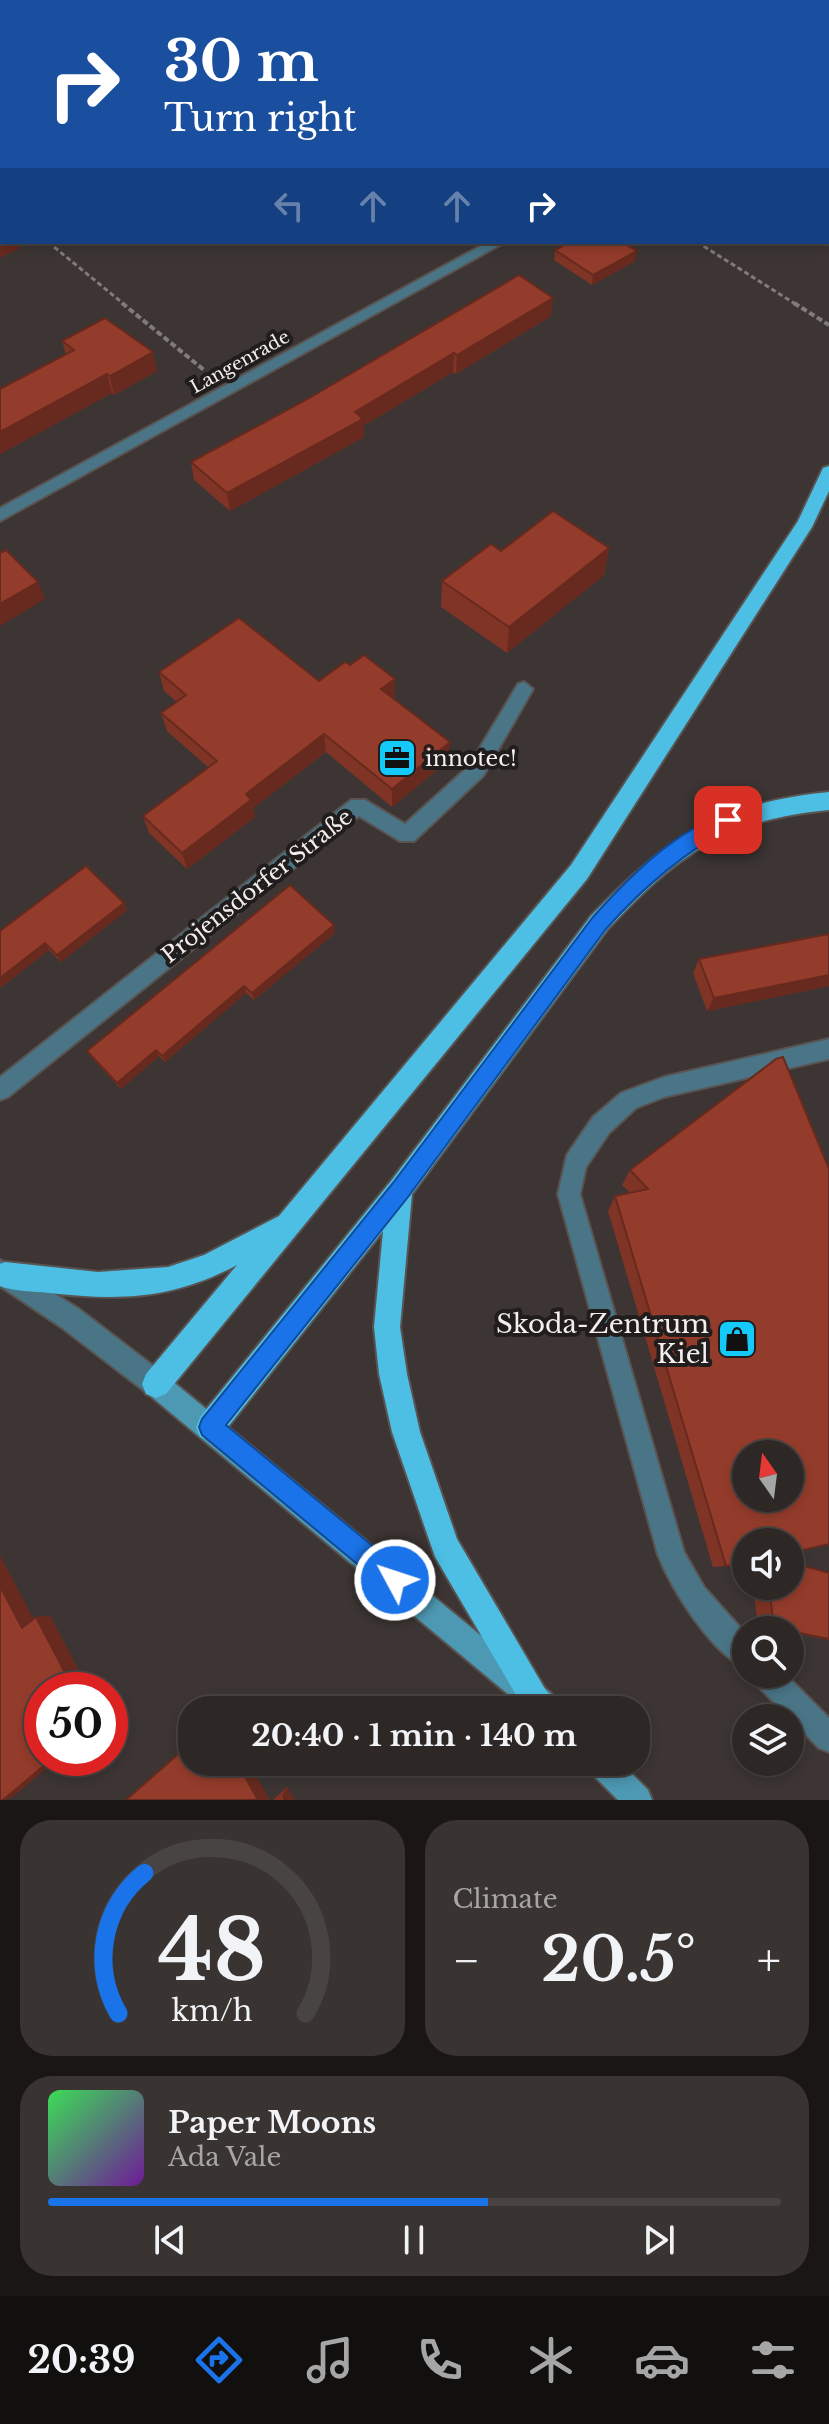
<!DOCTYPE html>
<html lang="en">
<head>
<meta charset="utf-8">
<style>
  :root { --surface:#2d2826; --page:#393432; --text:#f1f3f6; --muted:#a7a6a7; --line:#484443; --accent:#1a73e8 }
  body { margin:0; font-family:"Libre Baskerville",serif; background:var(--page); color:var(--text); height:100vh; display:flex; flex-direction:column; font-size:30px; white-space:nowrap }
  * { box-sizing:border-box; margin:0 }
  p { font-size:26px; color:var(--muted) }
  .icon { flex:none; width:44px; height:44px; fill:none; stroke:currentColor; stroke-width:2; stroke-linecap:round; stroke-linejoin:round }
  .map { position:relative; height:1800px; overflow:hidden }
  .side { display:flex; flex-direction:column; gap:20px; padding:20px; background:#191615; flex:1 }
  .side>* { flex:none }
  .hud { position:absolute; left:0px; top:0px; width:830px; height:244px; box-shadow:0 4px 12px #0003,0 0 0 2px var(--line); background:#1a4fa0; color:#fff; overflow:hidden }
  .needle { width:52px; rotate:346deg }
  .controls { position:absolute; left:732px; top:1440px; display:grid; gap:16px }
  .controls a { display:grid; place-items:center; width:72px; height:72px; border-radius:50%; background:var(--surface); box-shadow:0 4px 12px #0003,0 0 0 2px var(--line); font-size:40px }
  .speed { position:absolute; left:24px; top:1672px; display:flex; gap:16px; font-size:40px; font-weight:700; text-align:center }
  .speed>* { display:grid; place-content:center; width:104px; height:104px; border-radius:50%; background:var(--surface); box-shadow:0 4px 12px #0003,0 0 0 2px var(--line); line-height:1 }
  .speed .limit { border:12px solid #d22; background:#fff; color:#111 }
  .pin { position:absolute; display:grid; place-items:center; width:68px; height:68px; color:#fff; margin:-34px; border-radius:16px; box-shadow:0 4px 12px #0006 }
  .me { position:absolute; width:88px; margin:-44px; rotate:310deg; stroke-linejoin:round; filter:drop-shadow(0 0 6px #0008) }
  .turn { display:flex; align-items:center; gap:28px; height:168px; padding:0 32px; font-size:36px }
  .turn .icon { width:104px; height:104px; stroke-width:2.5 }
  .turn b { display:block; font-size:56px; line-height:68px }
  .lanes { display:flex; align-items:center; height:76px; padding:0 32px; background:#0003; justify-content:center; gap:40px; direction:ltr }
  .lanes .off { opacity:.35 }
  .big { font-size:60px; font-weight:800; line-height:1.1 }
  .side .card { flex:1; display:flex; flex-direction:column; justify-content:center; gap:12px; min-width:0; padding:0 28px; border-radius:32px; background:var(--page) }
  .side .dial { align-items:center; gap:0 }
  .dial svg { height:208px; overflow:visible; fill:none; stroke:var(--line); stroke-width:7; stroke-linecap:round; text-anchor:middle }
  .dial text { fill:var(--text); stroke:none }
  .song { display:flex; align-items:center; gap:24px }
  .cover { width:96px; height:96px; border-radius:12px; background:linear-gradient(135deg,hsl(130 70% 55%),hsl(280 70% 35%)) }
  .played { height:8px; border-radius:4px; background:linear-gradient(90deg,var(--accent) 60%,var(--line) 60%) }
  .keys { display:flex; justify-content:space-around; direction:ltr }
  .heat { display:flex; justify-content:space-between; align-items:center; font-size:44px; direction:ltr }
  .side .tiles { flex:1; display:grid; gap:20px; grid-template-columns:1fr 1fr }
  .card:last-child { grid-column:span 2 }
  .trip { position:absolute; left:178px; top:1696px; width:472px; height:80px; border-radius:32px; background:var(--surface); box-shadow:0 4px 12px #0003,0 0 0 2px var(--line); font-weight:800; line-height:80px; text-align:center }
  .tab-bar { display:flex; height:128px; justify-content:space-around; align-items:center; background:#12100f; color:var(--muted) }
  .tab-bar .icon { width:56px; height:56px }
  .tab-bar .active { color:var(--accent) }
  .tab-bar b { font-size:36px; color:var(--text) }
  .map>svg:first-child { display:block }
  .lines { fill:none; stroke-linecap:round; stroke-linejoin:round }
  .stream { fill:#508290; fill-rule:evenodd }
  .service-casing { stroke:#595351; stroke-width:4 }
  .minor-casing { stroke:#595351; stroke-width:4 }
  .tertiary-casing { stroke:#595351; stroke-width:4 }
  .secondary-casing { stroke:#595351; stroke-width:4 }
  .trunk-casing { stroke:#595351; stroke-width:4 }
  .path-far1 { stroke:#817b7a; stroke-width:3; stroke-dasharray:5 3; stroke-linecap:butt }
  .path { stroke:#817b7a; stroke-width:4; stroke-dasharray:6 3; stroke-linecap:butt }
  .service { fill:#497586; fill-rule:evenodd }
  .minor { fill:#497586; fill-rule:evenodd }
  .tertiary { fill:#497586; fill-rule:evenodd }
  .secondary { fill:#4d98b2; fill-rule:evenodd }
  .trunk { fill:#4dbee4; fill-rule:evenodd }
  .wall { fill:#7f3425 }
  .shaded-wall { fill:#682a1e }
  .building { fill:#943c2b; stroke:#682a1e; stroke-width:2; fill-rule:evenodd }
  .route { fill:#1a73e8; stroke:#114b97; stroke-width:2 }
  .labels { text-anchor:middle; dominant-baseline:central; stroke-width:8; stroke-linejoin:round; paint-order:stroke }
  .far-street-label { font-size:18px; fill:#f4efee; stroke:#211d1d }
  .poi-label { font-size:22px; fill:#f4efee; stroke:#211d1d; text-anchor:start }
  .street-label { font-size:22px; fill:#f4efee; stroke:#211d1d }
  .near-poi-label { font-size:26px; fill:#f4efee; stroke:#211d1d; text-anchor:end }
</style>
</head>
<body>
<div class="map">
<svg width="829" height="1800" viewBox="0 0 829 1800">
  <rect width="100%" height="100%" fill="#3c3533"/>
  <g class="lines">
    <path class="stream" d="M754,0H762L764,2H756Z"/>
    <defs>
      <path id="service" d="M524,682L533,689L483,776L414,841H400L359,816L8,1097L0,1100V1077L351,800H365L405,824L469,766L518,684Z
        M829,1039V1059L664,1097L636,1108L609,1133L586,1167L580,1194L684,1552L704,1587L746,1634V1668C711,1653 672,1590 658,1555L558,1194L567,1155L593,1117L621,1093L664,1077Z
        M752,1674H785L829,1718V1752L819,1748L756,1684Z"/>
      <path id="minor" d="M0,169H2V177H0Z
        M488,242H505L0,521V508Z"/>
      <path id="tertiary" d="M0,1260L79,1309L165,1375L168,1384L165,1393L156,1396L147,1393L61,1327L0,1286Z"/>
      <path id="secondary" d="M156,1372L165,1375L559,1700L563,1710H527L147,1393L144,1384L147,1375Z
        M586,1762H620L648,1790L652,1800H618L590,1772Z"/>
      <path id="trunk" d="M829,466V491L812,527L587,879L166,1394L156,1398L146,1394L142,1384L146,1374L237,1265C173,1299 121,1301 49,1293C33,1291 15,1292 0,1286V1264L5,1262L98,1272L168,1267L204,1255L279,1216L571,865L798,521L823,468Z
        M829,792V810C724,820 678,854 607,930L412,1194L400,1327L407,1374L420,1432L457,1539L548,1694L544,1705L533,1709L522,1705L435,1557L392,1432L379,1374L374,1327L383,1231L220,1437L210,1441L200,1437L196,1427L200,1417L391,1181L591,916C666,838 719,803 829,792Z"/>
    </defs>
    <use href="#service" class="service-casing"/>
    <use href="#minor" class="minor-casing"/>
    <use href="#tertiary" class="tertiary-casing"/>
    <use href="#secondary" class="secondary-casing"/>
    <use href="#trunk" class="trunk-casing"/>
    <path class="path-far1" d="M634,0L638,2
      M828,16L829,21
      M828,90L829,80
      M48,242L125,305
      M697,242L797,305"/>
    <path class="path" d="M122,303L204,370
      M794,303L829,325"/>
    <use href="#service" class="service"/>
    <use href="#minor" class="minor"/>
    <use href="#tertiary" class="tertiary"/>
    <use href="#secondary" class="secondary"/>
    <use href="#trunk" class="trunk"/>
  </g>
  <path class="wall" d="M147,0H460L464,2H147Z
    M555,250L635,261L592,285L554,260Z
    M551,316L456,374L453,372L363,426L364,437L230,511L194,480L191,462L306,400Z
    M62,341L157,371L114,395L112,393L0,454V389L66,354Z
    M609,548L604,575L507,653L441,607L442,581L501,551Z
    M350,665L395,679V697L394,698L449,760L392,807L326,752L253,808L255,817L187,869L149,833L143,816L209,768L167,731L161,713L177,702L164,691L159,672L319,681Z
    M124,903L127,910L61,962L49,950L0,988V931Z
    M335,933L254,1000L246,993L165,1062L159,1056L121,1089L91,1057L87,1051Z
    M829,934V986L707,1011L693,973L699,959Z
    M776,1059L726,1566L713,1567L608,1211L615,1196L630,1193L622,1185L630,1170Z
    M829,1573V1640L790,1632V1630H780L758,1626L753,1586H790Z
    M287,1787L295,1800H273Z"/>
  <path class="shaded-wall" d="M0,17H2V27L0,28Z
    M2,235V242H18L20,248L0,258V236Z
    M637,251L635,261L592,285L593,275Z
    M553,298L551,316L456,374L457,355Z
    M153,352L157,371L114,395L110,376Z
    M454,353L453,372L363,426L364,437L230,511L227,493L355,412Z
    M107,374L112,393L0,454V432Z
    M609,548L604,575L507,653L509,627Z
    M38,582L45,599L0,626V604Z
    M395,679V697L382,707L381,689Z
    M324,734L326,752L253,808L255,817L187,869L182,853L246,794Z
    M450,742L449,760L392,807V789Z
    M124,903L127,910L61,962L57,955Z
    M334,925L335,933L254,1000L252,993Z
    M45,943L49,950L0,988V978Z
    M829,975V986L707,1011L714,998Z
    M244,986L246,993L165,1062L162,1056Z
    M156,1050L159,1056L121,1089L117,1083Z
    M0,1555L37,1626L22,1628L0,1586Z
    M50,1615L89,1690H74L36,1617Z
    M53,1758H59L15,1795L6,1800H3Z
    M237,1762H248L270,1800H258Z
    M287,1787L295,1800H284L282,1796Z"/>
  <path class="building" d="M154,0H231L226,2H158Z
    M239,0H460L464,2H242Z
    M0,218L2,219V235L0,236Z
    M570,242H622L637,251L593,275L555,250Z
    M519,275L553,298L457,355L454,353L355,412L363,419L227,493L191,462L306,400Z
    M105,318L153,352L110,376L107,374L0,432V389L74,350L62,341Z
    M553,511L609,548L509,627L442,581L491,544L501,551Z
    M6,550L38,582L0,604V553Z
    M239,618L319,681L345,662L350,665L364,655L395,679L381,689L450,742L392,789L324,734L246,794L251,800L182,853L143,816L217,761L161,713L186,695L159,672Z
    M86,866L124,903L57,955L45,943L0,978V931Z
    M290,885L334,925L252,993L244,986L162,1056L156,1050L117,1083L87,1051Z
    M829,934V975L714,998L699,959Z
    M783,1057L829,1169V1544L790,1553V1542H746V1562L726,1566L615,1196L648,1189L630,1170L776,1059ZM746,1454H790V1498H746Z
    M790,1562L829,1573V1639L790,1631V1630L774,1628L769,1586H790Z
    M0,1586L22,1628L36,1617L74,1690H42V1758H53L3,1800H0Z
    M192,1742V1762H237L258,1800H126Z"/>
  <path class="route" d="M728,813L735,815L737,820L735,825C684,852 644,886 606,929L408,1197L226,1425L403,1571L407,1580L403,1588L395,1592L386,1588L202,1435L199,1427L202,1419L393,1183L593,917C630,876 674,831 728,813Z"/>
  <defs>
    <symbol id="office-square" viewBox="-11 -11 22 22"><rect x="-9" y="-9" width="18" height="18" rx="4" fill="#14cafb" stroke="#211d1d"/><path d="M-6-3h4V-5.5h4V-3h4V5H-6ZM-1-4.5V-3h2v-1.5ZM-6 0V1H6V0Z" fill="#111"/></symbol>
    <symbol id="shop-square" viewBox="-11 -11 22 22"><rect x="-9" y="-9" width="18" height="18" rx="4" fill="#14cafb" stroke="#211d1d"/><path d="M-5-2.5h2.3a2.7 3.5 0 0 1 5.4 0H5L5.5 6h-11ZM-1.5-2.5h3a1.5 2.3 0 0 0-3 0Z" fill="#111"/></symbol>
  </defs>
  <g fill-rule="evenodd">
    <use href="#office-square" x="375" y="736" width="44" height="44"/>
    <use href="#shop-square" x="715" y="1317" width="44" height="44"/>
  </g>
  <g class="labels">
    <g class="far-street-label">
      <text transform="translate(240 362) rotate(-29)">Langenrade</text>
    </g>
    <g class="poi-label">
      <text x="425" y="758">innotec!</text>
    </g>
    <g class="street-label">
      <text transform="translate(257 886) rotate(-38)">Projensdorfer Straße</text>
    </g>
    <g class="near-poi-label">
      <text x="709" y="1324">Skoda-Zentrum<tspan x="709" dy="30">Kiel</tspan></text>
    </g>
  </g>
</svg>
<div class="controls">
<a><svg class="needle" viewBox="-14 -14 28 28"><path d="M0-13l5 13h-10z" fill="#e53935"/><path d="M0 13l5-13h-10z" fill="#a7a6a7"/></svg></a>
<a><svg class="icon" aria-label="sound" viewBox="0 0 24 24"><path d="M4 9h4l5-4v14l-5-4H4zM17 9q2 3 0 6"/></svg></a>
<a><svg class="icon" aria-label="search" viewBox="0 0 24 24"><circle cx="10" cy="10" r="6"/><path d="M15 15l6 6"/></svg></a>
<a><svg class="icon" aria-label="layers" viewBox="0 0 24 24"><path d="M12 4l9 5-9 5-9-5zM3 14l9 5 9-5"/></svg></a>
</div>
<div class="speed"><div class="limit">50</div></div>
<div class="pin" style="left:728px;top:820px;background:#d93025"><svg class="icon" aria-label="arrive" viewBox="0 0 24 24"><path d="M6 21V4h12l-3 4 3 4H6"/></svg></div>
<svg class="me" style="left:395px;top:1580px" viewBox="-20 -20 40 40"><circle r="17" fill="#1a73e8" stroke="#fff" stroke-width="3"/><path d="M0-11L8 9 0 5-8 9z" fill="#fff"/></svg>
<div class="trip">20:40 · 1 min · 140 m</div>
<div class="hud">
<div class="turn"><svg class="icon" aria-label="right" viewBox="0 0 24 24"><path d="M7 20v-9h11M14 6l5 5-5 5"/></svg><div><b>30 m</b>Turn right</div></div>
<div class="lanes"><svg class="icon off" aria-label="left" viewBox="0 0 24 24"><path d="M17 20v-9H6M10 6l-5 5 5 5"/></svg><svg class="icon off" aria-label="ahead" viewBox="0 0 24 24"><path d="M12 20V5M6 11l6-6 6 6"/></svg><svg class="icon off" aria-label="ahead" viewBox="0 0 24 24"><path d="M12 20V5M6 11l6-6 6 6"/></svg><svg class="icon" aria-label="right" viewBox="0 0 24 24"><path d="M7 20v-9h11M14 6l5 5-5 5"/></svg></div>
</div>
</div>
<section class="side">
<div class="tiles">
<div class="card dial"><svg viewBox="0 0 100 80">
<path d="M14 69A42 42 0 1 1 86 69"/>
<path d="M14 69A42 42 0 0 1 24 15" stroke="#1a73e8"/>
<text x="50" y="56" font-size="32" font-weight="700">48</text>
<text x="50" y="72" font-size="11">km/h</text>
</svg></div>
<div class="card"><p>Climate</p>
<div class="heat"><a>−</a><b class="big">20.5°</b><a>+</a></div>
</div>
<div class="card">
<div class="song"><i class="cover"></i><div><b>Paper Moons</b><p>Ada Vale</p></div></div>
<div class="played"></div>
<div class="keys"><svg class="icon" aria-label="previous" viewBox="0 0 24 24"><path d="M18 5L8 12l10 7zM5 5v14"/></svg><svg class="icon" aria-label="pause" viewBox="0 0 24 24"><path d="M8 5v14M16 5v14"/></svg><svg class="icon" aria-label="next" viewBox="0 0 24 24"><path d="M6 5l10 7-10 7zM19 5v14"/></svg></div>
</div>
</div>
</section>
<nav class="tab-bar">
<b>20:39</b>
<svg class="icon active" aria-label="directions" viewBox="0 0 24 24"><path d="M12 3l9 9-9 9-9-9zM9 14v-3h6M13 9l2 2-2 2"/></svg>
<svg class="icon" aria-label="music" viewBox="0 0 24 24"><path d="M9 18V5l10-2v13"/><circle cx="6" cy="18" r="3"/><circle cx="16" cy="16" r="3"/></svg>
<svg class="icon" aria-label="phone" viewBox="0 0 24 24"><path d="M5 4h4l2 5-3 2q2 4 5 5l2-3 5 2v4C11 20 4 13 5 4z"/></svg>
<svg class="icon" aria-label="climate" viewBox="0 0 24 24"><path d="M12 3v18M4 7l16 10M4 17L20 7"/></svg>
<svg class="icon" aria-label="car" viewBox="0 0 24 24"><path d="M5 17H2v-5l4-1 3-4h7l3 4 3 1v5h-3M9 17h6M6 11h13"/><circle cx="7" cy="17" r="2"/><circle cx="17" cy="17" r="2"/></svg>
<svg class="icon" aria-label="filters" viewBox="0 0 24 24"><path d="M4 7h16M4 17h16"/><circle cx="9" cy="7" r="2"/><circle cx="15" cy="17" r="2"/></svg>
</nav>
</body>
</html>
